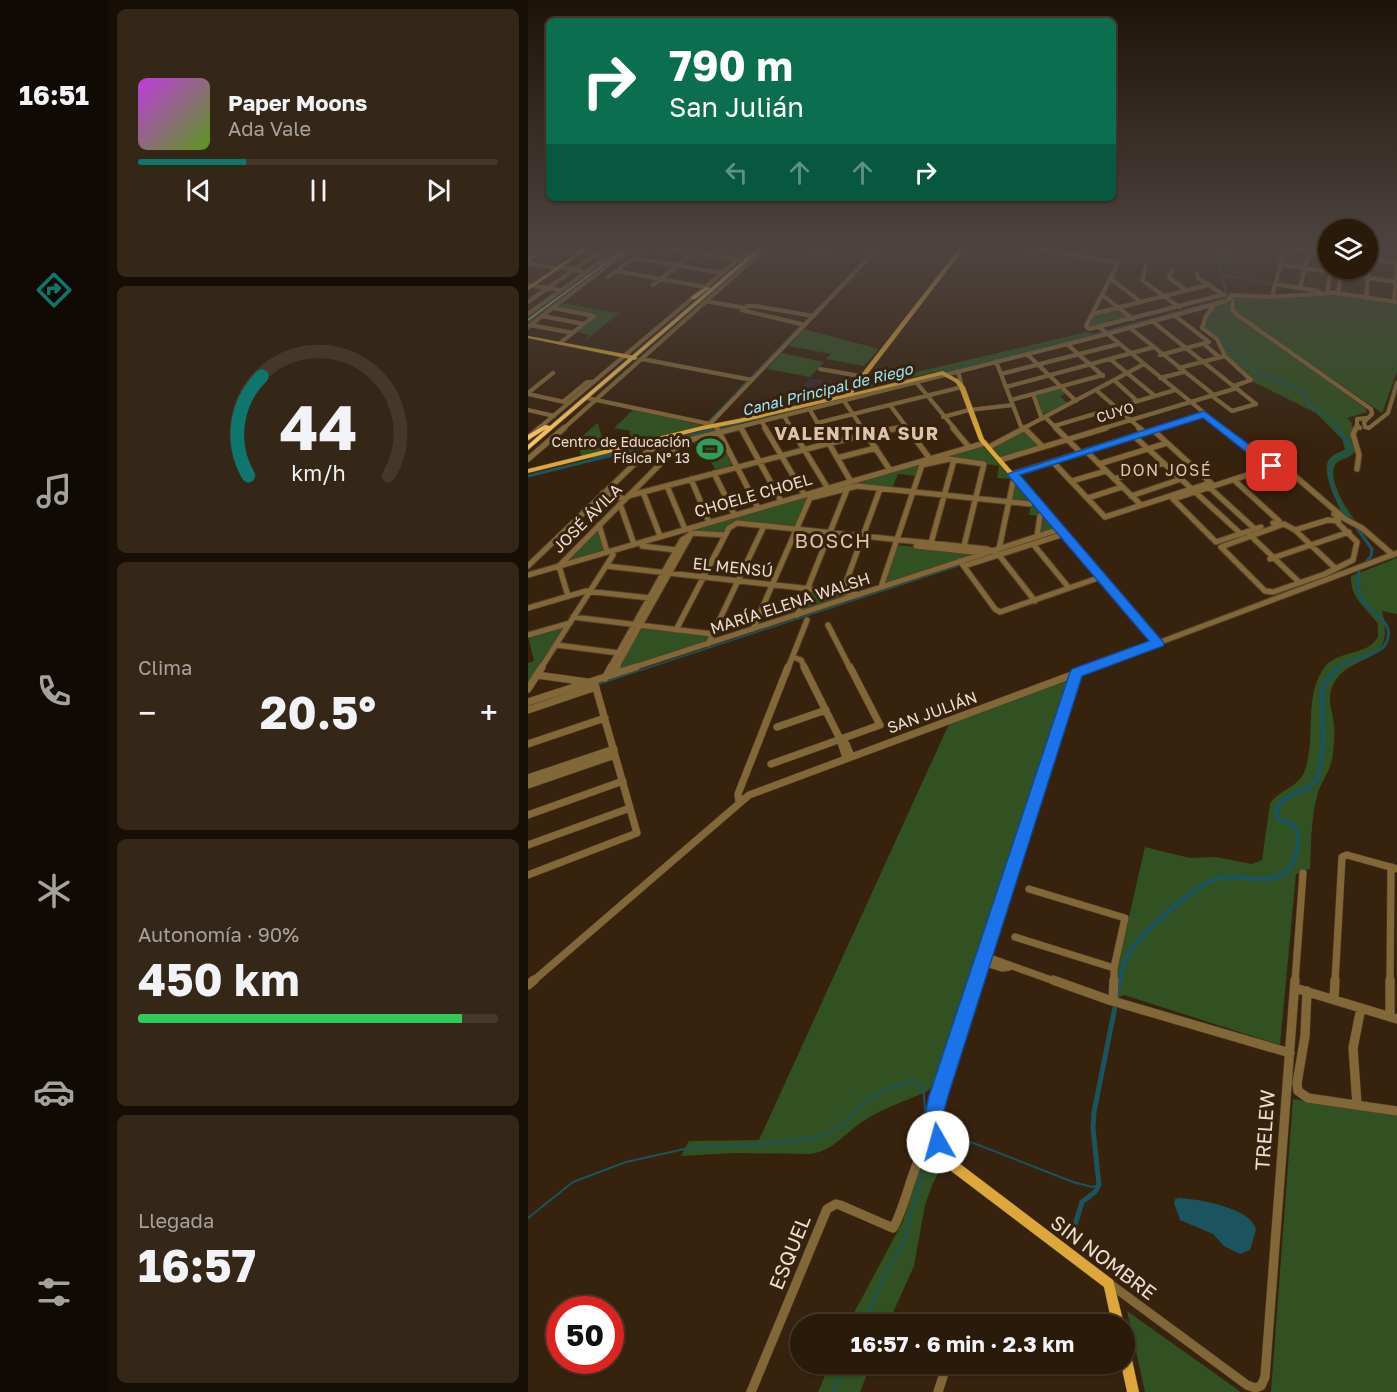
<!DOCTYPE html>
<html lang="es">
<head>
<meta charset="utf-8">
<style>
  :root { --surface:#291a0a; --page:#352718; --text:#f1f3f6; --muted:#a5a19c; --line:#45382b; --accent:#0f766e }
  body { margin:0; font-family:"Golos Text",sans-serif; background:var(--page); color:var(--text); height:100vh; display:flex; flex-direction:column; font-size:22px; white-space:nowrap }
  * { box-sizing:border-box; margin:0 }
  p { font-size:20px; color:var(--muted) }
  .icon { flex:none; width:33px; height:33px; fill:none; stroke:currentColor; stroke-width:2; stroke-linecap:round; stroke-linejoin:round }
  .map { position:relative; flex:1; overflow:hidden }
  .drawer { display:flex; flex-direction:column; gap:9px; padding:9px; background:#170e06; width:420px }
  .drawer>* { flex:none }
  .guide { position:absolute; left:18px; top:18px; width:570px; height:183px; border-radius:9px; box-shadow:0 2px 4px #0004,0 0 0 2px var(--line); background:#0b6e4f; color:#fff; overflow:hidden }
  .fabs { position:absolute; left:790px; top:219px; display:grid; gap:12px }
  .fabs a { display:grid; place-items:center; width:60px; height:60px; border-radius:50%; background:var(--surface); box-shadow:0 2px 4px #0004,0 0 0 2px var(--line); font-size:30px }
  .speed { position:absolute; left:18px; top:1296px; display:flex; gap:12px; font-size:30px; font-weight:700; text-align:center }
  .speed>* { display:grid; place-content:center; width:78px; height:78px; border-radius:50%; background:var(--surface); box-shadow:0 2px 4px #0004,0 0 0 2px var(--line); line-height:1 }
  .speed .limit { border:9px solid #d22; background:#fff; color:#111 }
  .pin { position:absolute; display:grid; place-items:center; width:51px; height:51px; color:#fff; margin:-26px; border-radius:12px; box-shadow:0 3px 9px #0006 }
  .me { position:absolute; width:66px; margin:-33px; rotate:353deg; stroke-linejoin:round; filter:drop-shadow(0 0 4px #0008) }
  .turn { display:flex; align-items:center; gap:21px; height:126px; padding:0 24px; font-size:27px }
  .turn .icon { width:78px; height:78px; stroke-width:2.5 }
  .turn b { display:block; font-size:42px; line-height:51px }
  .lanes { display:flex; align-items:center; height:57px; padding:0 24px; background:#0003; justify-content:center; gap:30px; direction:ltr }
  .lanes .off { opacity:.35 }
  .big { font-size:45px; font-weight:700; line-height:1.1 }
  .drawer .tile { flex:1; display:flex; flex-direction:column; justify-content:center; gap:9px; min-width:0; padding:0 21px; border-radius:9px; background:var(--page) }
  .drawer .dial { align-items:center; gap:0 }
  .dial svg { height:156px; overflow:visible; fill:none; stroke:var(--line); stroke-width:7; stroke-linecap:round; text-anchor:middle }
  .dial text { fill:var(--text); stroke:none }
  .song { display:flex; align-items:center; gap:18px }
  .cover { width:72px; height:72px; border-radius:9px; background:linear-gradient(135deg,hsl(290 70% 55%),hsl(90 70% 35%)) }
  .played { height:6px; border-radius:3px; background:linear-gradient(90deg,var(--accent) 30%,var(--line) 30%) }
  .keys { display:flex; justify-content:space-around; direction:ltr }
  .heat { display:flex; justify-content:space-between; align-items:center; font-size:33px; direction:ltr }
  .charge { height:9px; border-radius:4px; background:linear-gradient(90deg,#34c759 90%,var(--line) 0) }
  .trip { position:absolute; left:262px; top:1314px; width:345px; height:60px; border-radius:30px; background:var(--surface); box-shadow:0 2px 4px #0004,0 0 0 2px var(--line); font-weight:700; line-height:60px; text-align:center }
  main { display:flex; flex:1; min-height:0 }
  .tabs { display:flex; flex-direction:column; width:108px; justify-content:space-around; align-items:center; background:#100a04; color:var(--muted) }
  .tabs .icon { width:42px; height:42px }
  .tabs .selected { color:var(--accent) }
  .tabs b { font-size:27px; color:var(--text) }
  .map>svg:first-child { display:block }
  .commercial { fill:#392934 }
  .green { fill:#315122 }
  .water { fill:#1b535f }
  .lines { fill:none; stroke-linecap:round; stroke-linejoin:round }
  .stream-far1 { stroke:#1b535f; stroke-width:1.5 }
  .stream { stroke:#1b535f; stroke-width:2 }
  .canal-far3 { stroke:#1b535f; stroke-width:2 }
  .canal-far2 { stroke:#1b535f; stroke-width:3 }
  .canal-far1 { stroke:#1b535f; stroke-width:4.5 }
  .canal { stroke:#1b535f; stroke-width:5 }
  .minor-far3-casing { stroke:#54402d; stroke-width:4.5 }
  .minor-far2-casing { stroke:#54402d; stroke-width:7 }
  .minor-far1-casing { stroke:#54402d; stroke-width:8 }
  .minor-casing { stroke:#54402d; stroke-width:10 }
  .major-casing { stroke:#54402d; stroke-width:1 }
  .highway-casing { stroke:#54402d; stroke-width:2 }
  .minor-far3 { stroke:#826839; stroke-width:4 }
  .minor-far2 { stroke:#826839; stroke-width:5 }
  .minor-far1 { stroke:#826839; stroke-width:7 }
  .minor { stroke:#826839; stroke-width:9 }
  .major { fill:#dda73a; fill-rule:evenodd }
  .highway { fill:#f8c363; fill-rule:evenodd }
  .rail { stroke:#d0c1b3; stroke-width:1.5 }
  .route { fill:#1a73e8; stroke:#114b97; stroke-width:1.5 }
  .labels { text-anchor:middle; dominant-baseline:central; stroke-width:6; stroke-linejoin:round; paint-order:stroke }
  .far-street-label { font-size:14px; fill:#ebddd1; stroke:#37220e }
  .far-poi-label { font-size:14px; fill:#ebddd1; stroke:#37220e; text-anchor:end }
  .far-water-label { font-size:15px; font-style:italic; fill:#9ce7fa; stroke:#37220e }
  .far-quarter-label { font-size:16px; letter-spacing:1.5px; fill:#dec2ab; stroke:#37220e }
  .street-label { font-size:16px; fill:#ebddd1; stroke:#37220e }
  .far-district-label { font-size:18px; font-weight:bold; letter-spacing:1.5px; fill:#dec2ab; stroke:#37220e }
  .quarter-label { font-size:20px; letter-spacing:1.5px; fill:#dec2ab; stroke:#37220e }
  .near-street-label { font-size:20px; fill:#ebddd1; stroke:#37220e }
</style>
</head>
<body>
<main>
<nav class="tabs">
<b>16:51</b>
<svg class="icon selected" aria-label="directions" viewBox="0 0 24 24"><path d="M12 3l9 9-9 9-9-9zM9 14v-3h6M13 9l2 2-2 2"/></svg>
<svg class="icon" aria-label="music" viewBox="0 0 24 24"><path d="M9 18V5l10-2v13"/><circle cx="6" cy="18" r="3"/><circle cx="16" cy="16" r="3"/></svg>
<svg class="icon" aria-label="phone" viewBox="0 0 24 24"><path d="M5 4h4l2 5-3 2q2 4 5 5l2-3 5 2v4C11 20 4 13 5 4z"/></svg>
<svg class="icon" aria-label="climate" viewBox="0 0 24 24"><path d="M12 3v18M4 7l16 10M4 17L20 7"/></svg>
<svg class="icon" aria-label="car" viewBox="0 0 24 24"><path d="M5 17H2v-5l4-1 3-4h7l3 4 3 1v5h-3M9 17h6M6 11h13"/><circle cx="7" cy="17" r="2"/><circle cx="17" cy="17" r="2"/></svg>
<svg class="icon" aria-label="filters" viewBox="0 0 24 24"><path d="M4 7h16M4 17h16"/><circle cx="9" cy="7" r="2"/><circle cx="15" cy="17" r="2"/></svg>
</nav>
<section class="drawer">
<div class="tile">
<div class="song"><i class="cover"></i><div><b>Paper Moons</b><p>Ada Vale</p></div></div>
<div class="played"></div>
<div class="keys"><svg class="icon" aria-label="previous" viewBox="0 0 24 24"><path d="M18 5L8 12l10 7zM5 5v14"/></svg><svg class="icon" aria-label="pause" viewBox="0 0 24 24"><path d="M8 5v14M16 5v14"/></svg><svg class="icon" aria-label="next" viewBox="0 0 24 24"><path d="M6 5l10 7-10 7zM19 5v14"/></svg></div>
</div>
<div class="tile dial"><svg viewBox="0 0 100 80">
<path d="M14 69A42 42 0 1 1 86 69"/>
<path d="M14 69A42 42 0 0 1 21 18" stroke="#0f766e"/>
<text x="50" y="56" font-size="32" font-weight="700">44</text>
<text x="50" y="72" font-size="11">km/h</text>
</svg></div>
<div class="tile"><p>Clima</p>
<div class="heat"><a>−</a><b class="big">20.5°</b><a>+</a></div>
</div>
<div class="tile"><p>Autonomía · 90%</p><b class="big">450 km</b><div class="charge"></div></div>
<div class="tile"><p>Llegada</p><b class="big">16:57</b></div>
</section>
<div class="map">
<svg width="869" height="1392" viewBox="0 0 869 1392">
  <rect width="100%" height="100%" fill="#37220e"/>
  <path class="commercial" d="M282,378L319,385L316,388L318,389L314,394L255,408Z"/>
  <path class="green" d="M95,246H104L0,326V315Z
    M808,295L869,303V371L854,413L711,314L706,309L708,300L704,297Z
    M702,302V310L705,314L837,408L839,412L819,418L824,423C823,431 828,446 827,451C824,459 811,458 807,465C799,479 819,511 828,521L809,510L812,509C807,498 791,467 803,457C807,453 813,452 817,449L814,439L788,413L726,382L714,368L698,356L690,339L678,331L675,325C681,312 688,303 702,302Z
    M35,303L91,313L52,345L62,335L48,332L68,316L28,308Z
    M589,308L602,318L563,328L560,326L567,314Z
    M276,329L351,349L336,366L298,359L303,354L261,346Z
    M559,332L565,334L419,372H407L326,390L329,386Z
    M253,353L296,362L282,377L239,369Z
    M533,388L538,394L532,396L540,404L514,415L507,395Z
    M105,410L174,425V426L105,443L101,434L103,431L86,428Z
    M68,424H70L78,450L53,456L51,443L48,442Z
    M496,430L512,446L473,457L464,448Z
    M190,436L204,465L188,470L181,459L174,460L165,442Z
    M455,446L485,479L469,478L471,466L426,459L396,464L388,476L370,474L364,489L323,485Z
    M487,482L526,527L525,530L512,533L514,516L501,515L503,503L483,499Z
    M281,497L267,528L205,523L193,533L165,530Z
    M71,529L76,551L39,561Z
    M369,545L448,553L449,554L359,583L357,581Z
    M869,558V614L854,611C869,670 823,650 805,685C798,699 805,711 806,725C807,734 806,744 805,753C804,770 793,780 789,796C783,819 783,846 782,869L768,874L752,1045L596,995L589,998V969L617,847L662,858L688,857L724,864L734,860L742,804C751,789 771,788 777,770C788,739 776,700 794,671C807,648 838,658 850,637V624C838,607 822,599 823,576Z
    M281,591L320,595L273,611Z
    M38,626L0,687V663L6,661L0,636Z
    M113,628L181,636L178,642L92,670L90,668Z
    M540,679L543,681L404,1087L398,1092C377,1101 353,1109 334,1122C316,1134 306,1150 283,1154L207,1153L153,1156L161,1141L231,1140L421,724Z
    M765,1099L869,1115V1392H743Z
    M401,1151L411,1153L416,1164L405,1183L397,1205L386,1266L360,1324H320L375,1221L393,1164Z
    M599,1311L713,1392H617Z
    M302,1364H343L332,1392H290Z"/>
  <path class="water" d="M651,1198C671,1199 724,1208 728,1230L722,1250L712,1254L696,1246L685,1234L652,1220L646,1203L647,1199Z"/>
  <g class="lines">
    <path class="stream-far1" d="M692,274L744,284
      M750,283L759,246
      M284,314L297,301
      M276,323L283,316
      M231,369L272,326
      M222,378L229,371
      M208,393L219,381
      M180,422L206,395
      M71,684L430,566"/>
    <path class="stream" d="M412,1130L545,1182L564,1187L571,1185
      M416,1144L423,1139L431,1138
      M0,1218L45,1182L98,1162L161,1148L260,1142L297,1135L313,1126L336,1102L356,1090L383,1081L395,1086L398,1121L402,1126
      M334,1324L356,1277L375,1244L394,1175L409,1151
      M305,1392L315,1364"/>
    <path class="canal-far3" d="M698,246L690,264L699,295
      M695,303L682,320V329L727,372L776,392L780,404L803,420
      M579,331L690,301L698,296
      M417,373L573,333
      M805,422L810,429
      M192,428L270,409"/>
    <path class="canal-far2" d="M809,428L822,446L820,453L804,459C797,482 810,501 822,520
      M124,445L187,429
      M65,457L116,444
      M0,476L117,447
      M828,527L844,549L843,556L836,564
      M809,668C822,657 851,657 858,643C869,622 842,613 833,598C829,589 830,579 831,570"/>
    <path class="canal-far1" d="M592,982C593,973 595,963 600,955C612,934 668,883 692,878C714,873 740,887 760,871C767,861 776,835 765,825C761,822 755,821 751,820L748,810L756,799L781,787L790,778L795,743L794,692L798,681L811,667"/>
    <path class="canal" d="M589,997L592,980
      M543,1238L554,1202L567,1192L571,1185L565,1128L566,1112L587,1007"/>
    <defs>
      <path id="minor-far3" d="M19,246L79,257
        M77,246L82,255
        M130,246L210,260
        M282,246L300,249
        M494,246L590,263L558,326L561,329L694,295
        M851,246L869,249
        M760,248L801,254
        M106,258L194,273
        M840,259L869,263
        M0,260L20,247
        M0,263L30,269
        M756,265L868,282
        M618,266L614,280L651,307
        M32,267L58,272
        M644,270L641,278L658,290
        M88,271L178,287
        M669,274L670,278L696,295
        M80,277L122,246
        M583,279L613,302
        M747,284L791,291
        M0,285L32,290
        M125,285L166,253
        M772,288L782,246
        M799,292L803,269
        M801,292L869,302
        M810,294L814,268
        M574,295L605,319
        M744,297L757,246
        M838,298L843,246
        M702,299L705,301L704,309L708,314L843,409L844,414L836,422L837,427L841,428
        M178,301L216,308
        M0,302L67,255
        M866,302L869,267
        M684,304L685,307L678,316L674,328L689,339L697,356L723,380L706,386
        M26,308L66,316
        M0,314L94,246
        M565,314L680,285
        M646,315L681,342
        M14,316L56,324
        M624,321L728,404L704,411L684,396
        M2,325L45,333
        M277,325L214,310L219,306H227L286,316
        M0,327L105,246
        M571,327L696,429
        M601,327L686,395
        M32,343L66,316
        M539,344L575,376
        M676,344L691,357
        M499,354L548,401
        M632,355L681,342
        M114,359L224,380
        M582,359L627,396
        M468,361L494,429
        M651,368L697,356
        M292,369L332,376
        M473,374L591,344
        M632,378L656,372
        M586,380L609,401
        M388,382L427,429
        M478,387L626,347
        M568,390L613,429
        M0,393L25,373
        M0,394L41,403
        M505,394L514,419
        M59,398L182,424
        M483,400L575,375
        M36,401L59,382H66
        M316,401L335,429
        M362,405L380,429
        M0,410L26,416
        M282,410L293,429
        M256,416L264,429
        M415,417L441,410L485,405
        M517,417L529,429
        M234,422L238,429
        M289,423L434,387L430,371
        M188,426L190,429
        M526,426L647,390
        M179,427L352,246
        M213,427L214,429
        M832,428L829,425V419L839,418
        M841,428L860,413L869,383
        M10,429L226,246
        M35,429L240,246
        M203,429L579,334L698,301L704,295L741,297L805,293
        M363,429L378,426
        M494,429L616,364
        M573,429L709,388
        M627,429L676,414
        M827,429L829,426"/>
      <path id="minor-far2" d="M189,428L230,508
        M213,428L253,501
        M237,428L276,494
        M263,428L299,487
        M292,428L322,480
        M334,428L362,470
        M379,428L402,459
        M425,428L441,447
        M496,428L515,447
        M528,428L553,453
        M611,428L617,433
        M694,428L737,463L761,471L817,519L834,528L865,555
        M828,428L825,434L831,455L829,469
        M625,430L684,484
        M606,436L713,534
        M0,438L12,428
        M461,447L497,428
        M558,451L613,505
        M309,458L348,448
        M0,459L36,428
        M472,460L578,428
        M525,462L577,517L682,483
        M571,464L639,443
        M394,465L421,459L456,464L435,550
        M186,473L206,514
        M485,474L632,428
        M163,479L181,522
        M586,479L636,463
        M706,480L751,521L745,523
        M544,481L578,471
        M139,486L157,529
        M682,488L727,529
        M115,492L132,536
        M75,493L97,499
        M100,496L298,444L370,428
        M603,496L653,479
        M560,498L594,487
        M92,504L106,544
        M806,514L811,519L810,523L829,542L825,560L797,574L745,592L737,591L693,547L756,524L767,530L807,568
        M71,525L79,552
        M733,527L688,542L645,499L744,467
        M767,530L800,520L809,521
        M163,533L197,535
        M722,535L771,582
        M509,536L512,516
        M403,543L426,460
        M505,544L541,588
        M114,546L148,550
        M388,546L455,553
        M471,549L485,482
        M742,559L821,532
        M432,561L467,609L472,612L573,577
        M0,566L121,450L209,428
        M78,566L328,594
        M436,566L536,534
        M0,575L457,443
        M353,587L394,465L392,462
        M314,593L352,489
        M40,596L31,566L154,442
        M0,608L58,591L122,598
        M269,615L320,487
        M45,617L184,634
        M300,625L322,668
        M225,629L282,498L329,486L502,504
        M148,630L201,528L209,523L459,549L471,555L507,601
        M0,635L42,623
        M630,643L869,553
        M180,644L236,526
        M28,645L91,653
        M265,657L273,660L277,668
        M13,668L85,555
        M82,668L154,540L163,534
        M88,668L162,536
        M104,668L532,529
        M260,668L279,620"/>
      <path id="minor-far1" d="M276,667L312,739L318,758
        M85,674L89,667
        M9,675L59,682
        M77,678L83,667
        M0,689L14,667
        M0,702L108,667
        M0,710L68,687
        M249,727L298,710
        M312,739L318,744L323,756
        M0,744L77,718
        M243,764L352,725L322,667
        M0,778L86,749
        M0,785L87,755
        M211,802L210,794L260,667
        M0,815L95,781
        M0,845L102,808
        M0,875L109,833L66,681
        M501,889L597,918L586,968V982
        M487,937L586,968
        M456,956L529,982
        M454,962L474,968L481,967
        M4,982L221,795L549,673
        M767,982L775,873
        M807,982L814,857L819,855L869,869
        M862,982L863,867"/>
      <path id="minor" d="M525,980L581,1000L762,1053
        M0,985L6,980
        M767,988L869,1019
        M779,991L777,1036L769,1083L770,1091L780,1098L869,1111
        M806,1000L807,980
        M585,1001L586,980
        M862,1017V980
        M829,1105L825,1048L833,1008
        M582,1284L719,1385L727,1388L733,1386L737,1377L767,980
        M223,1392L299,1209L308,1204L312,1205L365,1228C377,1210 387,1153 401,1145C403,1143 407,1143 410,1142
        M410,1392L419,1364"/>
      <path id="major" d="M59,246H64L0,290V287Z
        M433,246H438L325,393L415,371L431,380L437,387L456,439L634,643L633,645L552,675L411,1115L415,1140L431,1163L585,1280L596,1324H584L576,1287L423,1171L405,1142L401,1115L545,673L546,671L625,642L451,440L431,387L427,382L414,375L210,423L174,430L0,473V469L174,426L210,419L318,394Z
        M0,336L107,356L110,358L107,360L0,338Z
        M597,1349L601,1351L603,1355L611,1392H599L593,1364H597Z"/>
      <path id="highway" d="M232,246H237L0,450V445L18,429L0,440V435L17,425L22,426Z
        M178,287L182,288L167,299H163V297Z"/>
    </defs>
    <use href="#minor-far3" class="minor-far3-casing"/>
    <use href="#minor-far2" class="minor-far2-casing"/>
    <use href="#minor-far1" class="minor-far1-casing"/>
    <use href="#minor" class="minor-casing"/>
    <use href="#major" class="major-casing"/>
    <use href="#highway" class="highway-casing"/>
    <use href="#minor-far3" class="minor-far3"/>
    <use href="#minor-far2" class="minor-far2"/>
    <use href="#minor-far1" class="minor-far1"/>
    <use href="#minor" class="minor"/>
    <use href="#major" class="major"/>
    <use href="#highway" class="highway"/>
    <path class="rail" d="M0,320L101,246"/>
  </g>
  <linearGradient id="sky" x2="0" y2="1"><stop stop-color="#1e1308"/><stop offset="0.56" stop-color="#4d4441"/><stop offset="1" stop-color="#4d4441" stop-opacity="0"/></linearGradient>
  <rect width="869" height="441" fill="url(#sky)"/>
  <path class="route" d="M676,411L747,464V469H740L675,418L492,475L636,643L635,646L554,676L420,1096L415,1115L420,1142L417,1149L410,1152L403,1149C396,1131 396,1114 401,1096L542,672L544,669L621,641L479,474Z"/>
  <defs>
    <symbol id="stadium-bare" viewBox="-9 -9 18 18"><path d="M0-5a6.5 5 0 1 0 0 10a6.5 5 0 1 0 0-10ZM-3.5-1.8h7v3.6h-7Z" fill="#2e9e5b" stroke="#37220e" stroke-width="2.5" paint-order="stroke"/></symbol>
  </defs>
  <g fill-rule="evenodd">
    <use href="#stadium-bare" x="163" y="430" width="38" height="38"/>
  </g>
  <g class="labels">
    <g class="far-street-label">
      <text transform="translate(587 412) rotate(-17)">CUYO</text>
    </g>
    <g class="far-poi-label">
      <text x="162" y="441">Centro de Educación<tspan x="162" dy="16">Física N° 13</tspan></text>
    </g>
    <g class="far-water-label">
      <text transform="translate(299 389) rotate(-14)">Canal Principal de Riego</text>
    </g>
    <g class="far-quarter-label">
      <text x="638" y="470">DON JOSÉ</text>
    </g>
    <g class="street-label">
      <text transform="translate(225 495) rotate(-16)">CHOELE CHOEL</text>
      <text transform="translate(59 518) rotate(-45)">JOSÉ ÁVILA</text>
      <text transform="translate(205 567) rotate(6)">EL MENSÚ</text>
      <text transform="translate(262 603) rotate(-18)">MARÍA ELENA WALSH</text>
      <text transform="translate(404 712) rotate(-20)">SAN JULIÁN</text>
    </g>
    <g class="far-district-label">
      <text x="329" y="433">VALENTINA SUR</text>
    </g>
    <g class="quarter-label">
      <text x="305" y="540">BOSCH</text>
    </g>
    <g class="near-street-label">
      <text transform="translate(736 1130) rotate(-86)">TRELEW</text>
      <text transform="translate(261 1252) rotate(-68)">ESQUEL</text>
      <text transform="translate(576 1257) rotate(37)">SIN NOMBRE</text>
    </g>
  </g>
</svg>
<div class="fabs">
<a><svg class="icon" aria-label="layers" viewBox="0 0 24 24"><path d="M12 4l9 5-9 5-9-5zM3 14l9 5 9-5"/></svg></a>
</div>
<div class="speed"><div class="limit">50</div></div>
<div class="pin" style="left:744px;top:466px;background:#d93025"><svg class="icon" aria-label="arrive" viewBox="0 0 24 24"><path d="M6 21V4h12l-3 4 3 4H6"/></svg></div>
<svg class="me" style="left:410px;top:1142px" viewBox="-20 -20 40 40"><circle r="19" fill="#fff"/><path d="M0-13L10 11 0 6-10 11z" fill="#1a73e8"/></svg>
<div class="trip">16:57 · 6 min · 2.3 km</div>
<div class="guide">
<div class="turn"><svg class="icon" aria-label="right" viewBox="0 0 24 24"><path d="M7 20v-9h11M14 6l5 5-5 5"/></svg><div><b>790 m</b>San Julián</div></div>
<div class="lanes"><svg class="icon off" aria-label="left" viewBox="0 0 24 24"><path d="M17 20v-9H6M10 6l-5 5 5 5"/></svg><svg class="icon off" aria-label="ahead" viewBox="0 0 24 24"><path d="M12 20V5M6 11l6-6 6 6"/></svg><svg class="icon off" aria-label="ahead" viewBox="0 0 24 24"><path d="M12 20V5M6 11l6-6 6 6"/></svg><svg class="icon" aria-label="right" viewBox="0 0 24 24"><path d="M7 20v-9h11M14 6l5 5-5 5"/></svg></div>
</div>
</div>
</main>
</body>
</html>
